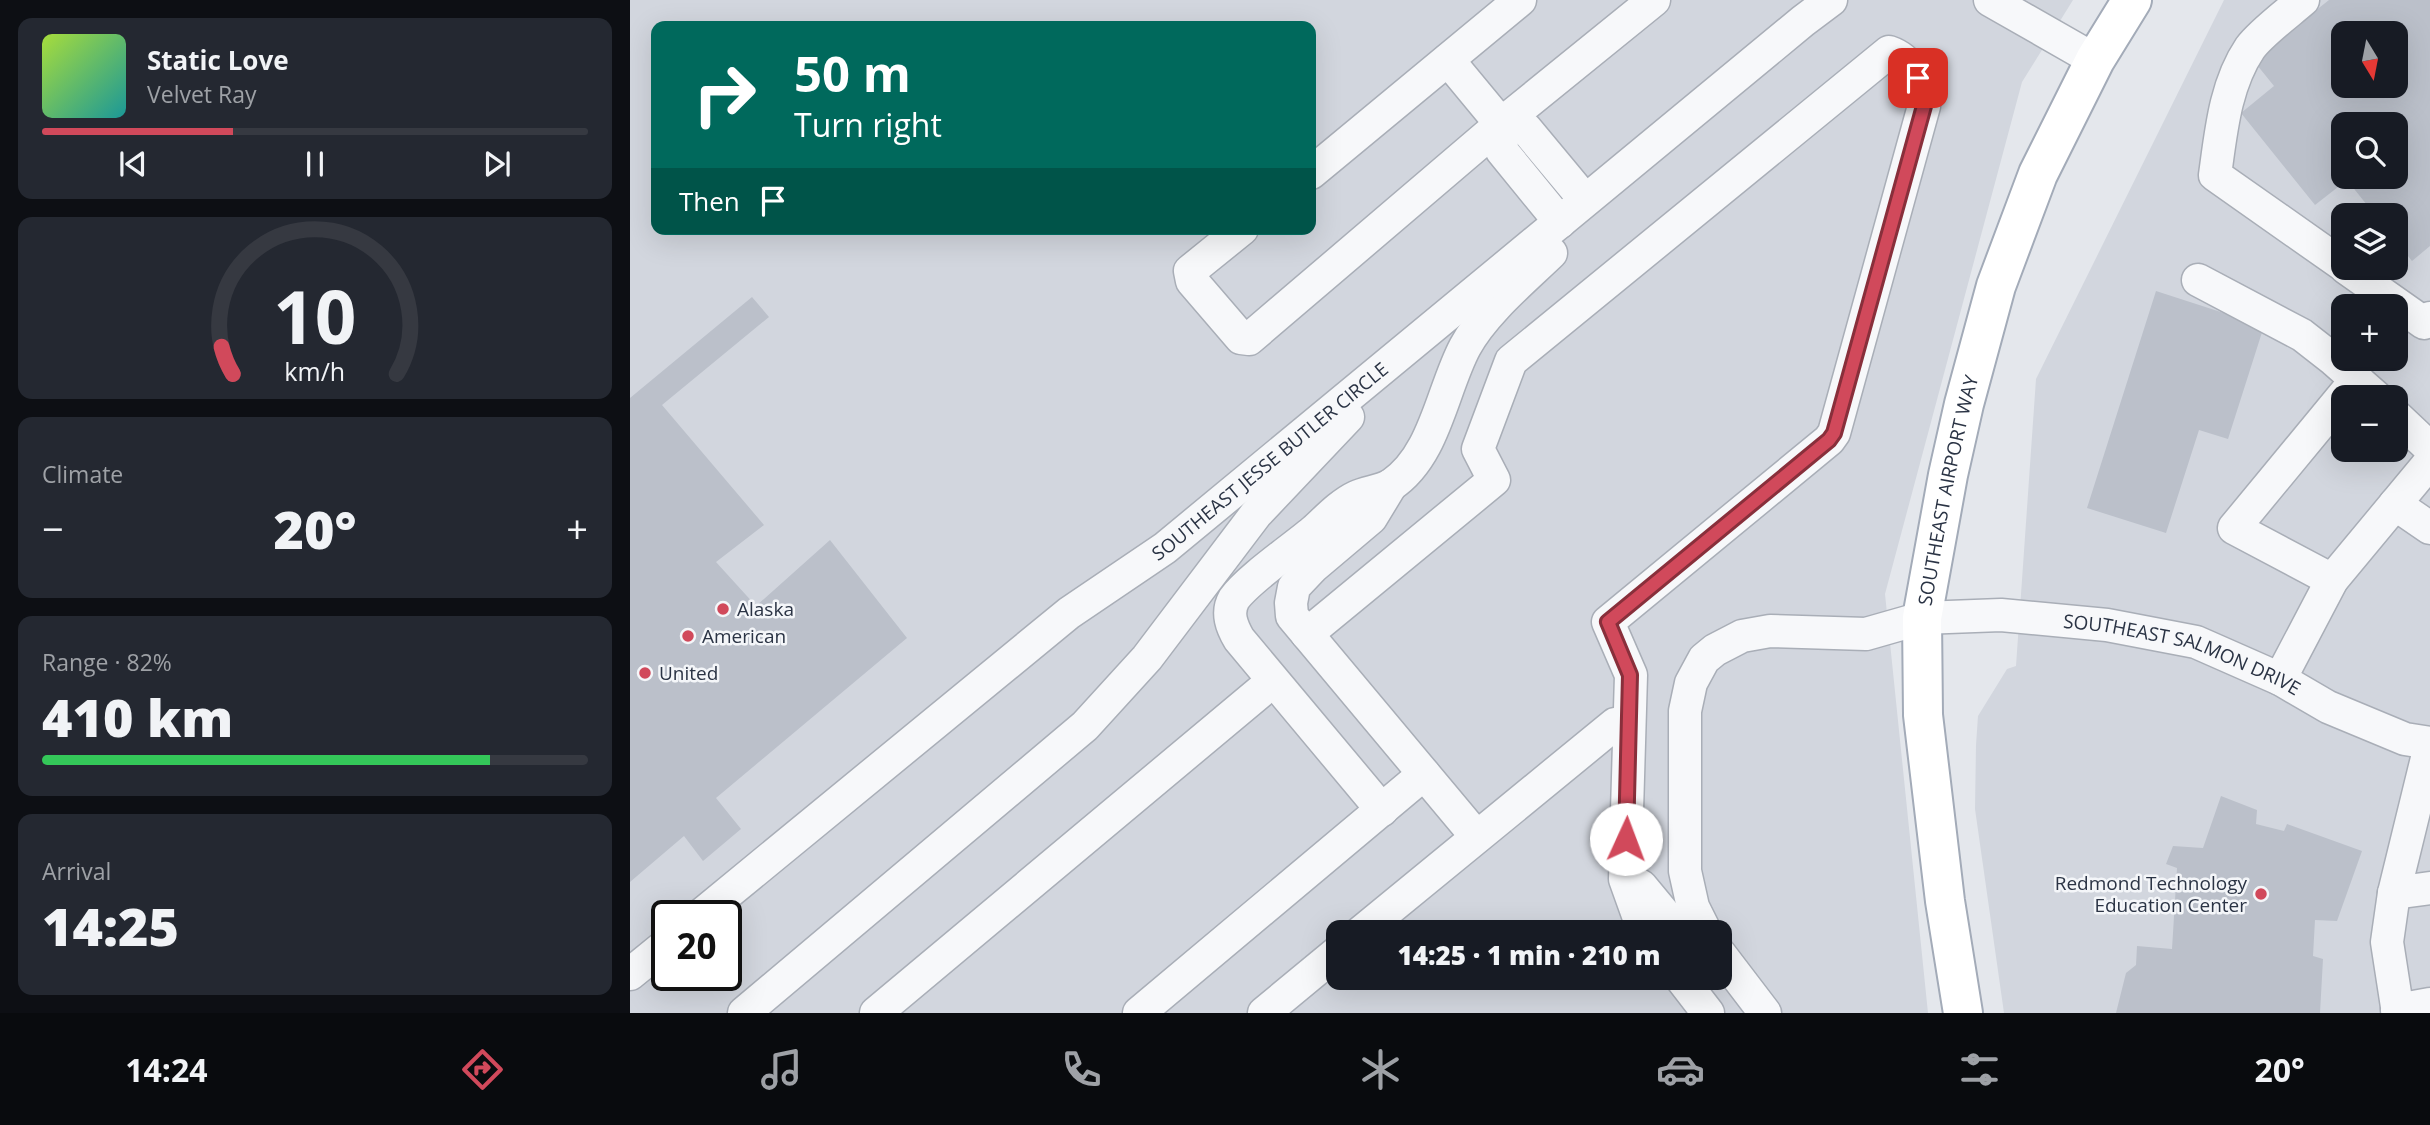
<!DOCTYPE html>
<html lang="en">
<head>
<meta charset="utf-8">
<style>
  :root { --surface:#171b24; --page:#242831; --text:#f1f3f6; --muted:#9ea1a6; --line:#363941; --accent:#d1495b }
  body { margin:0; font-family:"Open Sans",sans-serif; background:var(--page); color:var(--text); height:100vh; display:flex; flex-direction:column; font-size:26px; white-space:nowrap }
  * { box-sizing:border-box; margin:0 }
  p { font-size:23px; color:var(--muted) }
  .icon { flex:none; width:38px; height:38px; fill:none; stroke:currentColor; stroke-width:2; stroke-linecap:round; stroke-linejoin:round }
  .map { position:relative; flex:1; overflow:hidden }
  .drawer { display:flex; flex-direction:column; gap:18px; padding:18px; background:#0d0f14; width:630px }
  .drawer>* { flex:none }
  .guide { position:absolute; left:21px; top:21px; width:665px; height:214px; border-radius:14px; box-shadow:0 7px 28px #0002; background:#00695c; color:#fff; overflow:hidden }
  .needle { width:46px; rotate:170deg }
  .tools { position:absolute; left:1701px; top:21px; display:grid; gap:14px }
  .tools a { display:grid; place-items:center; width:77px; height:77px; border-radius:14px; background:var(--surface); box-shadow:0 7px 28px #0002; font-size:35px }
  .speed { position:absolute; left:21px; top:900px; display:flex; gap:14px; font-size:35px; font-weight:700; text-align:center }
  .speed>* { display:grid; place-content:center; width:91px; height:91px; border-radius:50%; background:var(--surface); box-shadow:0 7px 28px #0002; line-height:1 }
  .speed .limit { border:4px solid #111; border-radius:10px; background:#fff; color:#111 }
  .pin { position:absolute; display:grid; place-items:center; width:60px; height:60px; color:#fff; margin:-30px; border-radius:14px; box-shadow:0 4px 10px #0006 }
  .me { position:absolute; width:77px; margin:-38px; rotate:2deg; stroke-linejoin:round; filter:drop-shadow(0 0 5px #0008) }
  .turn { display:flex; align-items:center; gap:24px; height:147px; padding:0 28px; font-size:32px }
  .turn .icon { width:91px; height:91px; stroke-width:2.5 }
  .turn b { display:block; font-size:49px; line-height:60px }
  .then { display:flex; align-items:center; height:66px; padding:0 28px; background:#0003; gap:14px; font-size:26px }
  .big { font-size:52px; font-weight:800; line-height:1.1 }
  .drawer .card { flex:1; display:flex; flex-direction:column; justify-content:center; gap:10px; min-width:0; padding:0 24px; border-radius:14px; background:var(--page) }
  .drawer .dial { align-items:center; gap:0 }
  .dial svg { height:182px; overflow:visible; fill:none; stroke:var(--line); stroke-width:7; stroke-linecap:round; text-anchor:middle }
  .dial text { fill:var(--text); stroke:none }
  .song { display:flex; align-items:center; gap:21px }
  .cover { width:84px; height:84px; border-radius:10px; background:linear-gradient(135deg,hsl(80 70% 55%),hsl(180 70% 35%)) }
  .played { height:7px; border-radius:4px; background:linear-gradient(90deg,var(--accent) 35%,var(--line) 35%) }
  .keys { display:flex; justify-content:space-around; direction:ltr }
  .heat { display:flex; justify-content:space-between; align-items:center; font-size:38px; direction:ltr }
  .charge { height:10px; border-radius:5px; background:linear-gradient(90deg,#34c759 82%,var(--line) 0) }
  .trip { position:absolute; left:696px; top:920px; width:406px; height:70px; border-radius:14px; background:var(--surface); box-shadow:0 7px 28px #0002; font-weight:800; line-height:70px; text-align:center }
  .tab-bar { display:flex; height:112px; justify-content:space-around; align-items:center; background:#090b0e; color:var(--muted) }
  .tab-bar .icon { width:49px; height:49px }
  .tab-bar .current { color:var(--accent) }
  .tab-bar b { font-size:32px; color:var(--text) }
  main { display:flex; flex:1; min-height:0 }
  .map>svg:first-child { display:block }
  .built { fill:#d2d6de; fill-rule:evenodd }
  .building { fill:#bbc0ca; fill-rule:evenodd }
  .lines { fill:none; stroke-linecap:round; stroke-linejoin:round }
  .minor-casing { stroke:#a9aeb7; stroke-width:35 }
  .major-casing { stroke:#a3abb8; stroke-width:42 }
  .minor { stroke:#f7f8fa; stroke-width:32 }
  .major { stroke:#fff; stroke-width:38 }
  .route-casing { stroke:#882f3b; stroke-width:18 }
  .route { stroke:#d1495b; stroke-width:12 }
  .poi-dot { fill:#d1495b; stroke:#f4f6f9; stroke-width:2.5 }
  .labels { text-anchor:middle; dominant-baseline:central; stroke-width:5; stroke-linejoin:round; paint-order:stroke }
  .street-label { font-size:19px; fill:#2b3445; stroke:#f4f6f9 }
  .poi-label { font-size:19px; fill:#2b3445; stroke:#f4f6f9; text-anchor:start }
</style>
</head>
<body>
<main>
<section class="drawer">
<div class="card">
<div class="song"><i class="cover"></i><div><b>Static Love</b><p>Velvet Ray</p></div></div>
<div class="played"></div>
<div class="keys"><svg class="icon" aria-label="previous" viewBox="0 0 24 24"><path d="M18 5L8 12l10 7zM5 5v14"/></svg><svg class="icon" aria-label="pause" viewBox="0 0 24 24"><path d="M8 5v14M16 5v14"/></svg><svg class="icon" aria-label="next" viewBox="0 0 24 24"><path d="M6 5l10 7-10 7zM19 5v14"/></svg></div>
</div>
<div class="card dial"><svg viewBox="0 0 100 80">
<path d="M14 69A42 42 0 1 1 86 69"/>
<path d="M14 69A42 42 0 0 1 9 57" stroke="#d1495b"/>
<text x="50" y="56" font-size="32" font-weight="700">10</text>
<text x="50" y="72" font-size="11">km/h</text>
</svg></div>
<div class="card"><p>Climate</p>
<div class="heat"><a>−</a><b class="big">20°</b><a>+</a></div>
</div>
<div class="card"><p>Range · 82%</p><b class="big">410 km</b><div class="charge"></div></div>
<div class="card"><p>Arrival</p><b class="big">14:25</b></div>
</section>
<div class="map">
<svg width="1800" height="1013" viewBox="0 0 1800 1013">
  <rect width="100%" height="100%" fill="#e4e7ec"/>
  <path class="built" d="M0,0H1443L1392,82L1255,594L1298,1013H0ZM26,26H681V229H26ZM37,915H96V975H37ZM709,933H1090V978H709Z
    M1594,0H1800V1013H1374L1345,809L1346,745L1348,716L1377,669L1386,666L1406,379ZM1713,33H1766V86H1713ZM1713,124H1766V177H1713ZM1713,215H1766V268H1713ZM1713,306H1766V359H1713ZM1713,397H1766V450H1713Z"/>
  <path class="building" d="M1699,0H1800V246L1782,261L1766,241V215H1745L1717,180L1685,205L1611,113L1644,86L1623,60ZM1713,33H1766V86H1713ZM1713,124H1766V177H1713Z
    M1526,291L1634,326L1598,439L1569,430L1536,533L1457,508Z
    M122,297L139,317L32,405L134,525L86,562L126,606L200,540L277,638L86,798L111,829L73,861L54,836L0,882V398Z
    M1591,796L1627,810L1626,824L1654,831L1657,824L1732,851L1707,921L1685,920L1683,956L1693,959L1690,1013H1486L1496,973L1506,965L1507,946L1542,949L1547,868L1536,864L1543,846L1573,848Z"/>
  <g class="lines">
    <defs>
      <g id="minor">
        <path d="M1360,0L1465,60"/>
        <path d="M1673,0C1658,13 1631,33 1620,48C1595,85 1591,132 1585,175L1713,265"/>
        <path d="M818,60L871,124L872,151L930,222"/>
        <path d="M871,124L896,129L955,200"/>
        <path d="M681,173L890,0"/>
        <path d="M612,229L560,271L562,281L611,338L619,339L871,124L1024,0"/>
        <path d="M1716,268L1794,323L1800,318"/>
        <path d="M1568,280L1672,335L1704,360L1746,397"/>
        <path d="M1766,416L1800,448"/>
        <path d="M761,485L741,518L683,567L664,587L661,603L662,616L846,836"/>
        <path d="M1765,504L1800,528"/>
        <path d="M1702,580L1604,528L1727,379"/>
        <path d="M677,634L864,480L848,449L881,361L1259,52C1280,59 1295,84 1294,106L1204,433L1199,440L978,622L1001,675L995,879L1009,918L1019,933"/>
        <path d="M1650,679L1702,580L1800,462"/>
        <path d="M752,810L609,639C602,627 596,613 604,599C617,580 665,547 685,530C697,519 711,504 726,497C737,492 751,491 761,485C805,456 812,390 835,347C853,313 894,279 921,253"/>
        <path d="M997,880L1011,886L1050,933"/>
        <path d="M1764,893L1800,888"/>
        <path id="s1" d="M71,915L439,613L535,548L1173,21L1201,0"/>
        <path d="M730,933L985,724L999,723"/>
        <path id="s2" d="M1076,933L1063,907L1055,871V711L1061,683L1074,659L1085,650L1112,636L1140,631L1236,634L1292,618L1371,615L1477,625L1566,642L1650,679L1698,707L1775,739L1800,743"/>
        <path d="M1090,954L1135,1013"/>
        <path d="M0,974L37,944"/>
        <path d="M1051,978L1078,1013"/>
        <path d="M1767,1010L1800,1004"/>
        <path d="M114,1013L455,726L517,658L626,514L718,417"/>
        <path d="M246,1013L643,681"/>
        <path d="M509,1013L794,774"/>
        <path d="M634,1013L709,951"/>
        <path d="M1768,1013L1757,942L1764,893L1800,746"/>
      </g>
      <g id="major">
        <path id="s3" d="M1333,1013L1315,901L1293,715L1292,618L1318,475L1334,404L1366,286L1408,174L1465,60L1502,0"/>
      </g>
    </defs>
    <use href="#minor" class="minor-casing"/>
    <use href="#major" class="major-casing"/>
    <use href="#minor" class="minor"/>
    <use href="#major" class="major"/>
  </g>
  <g class="lines">
    <defs>
      <path id="route" d="M996,839L1000,675L978,622L1199,440L1204,433L1294,106L1295,92L1288,78"/>
    </defs>
    <use href="#route" class="route-casing"/>
    <use href="#route" class="route"/>
  </g>
  <g class="poi-dot">
    <circle cx="93" cy="609" r="7"/>
    <circle cx="58" cy="636" r="7"/>
    <circle cx="15" cy="673" r="7"/>
    <circle cx="1631" cy="894" r="7"/>
  </g>
  <g class="labels">
    <g class="street-label">
      <text stroke="none"><textPath href="#s1" startOffset="728">SOUTHEAST JESSE BUTLER CIRCLE</textPath></text>
      <text stroke="none"><textPath href="#s3" startOffset="528">SOUTHEAST AIRPORT WAY</textPath></text>
      <text stroke="none"><textPath href="#s2" startOffset="775">SOUTHEAST SALMON DRIVE</textPath></text>
    </g>
    <g class="poi-label">
      <text x="107" y="609">Alaska</text>
      <text x="72" y="636">American</text>
      <text x="29" y="673">United</text>
      <text x="1617" y="883" text-anchor="end">Redmond Technology<tspan x="1617" dy="22">Education Center</tspan></text>
    </g>
  </g>
</svg>
<div class="tools">
<a><svg class="needle" viewBox="-14 -14 28 28"><path d="M0-13l5 13h-10z" fill="#e53935"/><path d="M0 13l5-13h-10z" fill="#9ea1a6"/></svg></a>
<a><svg class="icon" aria-label="search" viewBox="0 0 24 24"><circle cx="10" cy="10" r="6"/><path d="M15 15l6 6"/></svg></a>
<a><svg class="icon" aria-label="layers" viewBox="0 0 24 24"><path d="M12 4l9 5-9 5-9-5zM3 14l9 5 9-5"/></svg></a>
<a>+</a>
<a>−</a>
</div>
<div class="speed"><div class="limit">20</div></div>
<div class="pin" style="left:1288px;top:78px;background:#d93025"><svg class="icon" aria-label="arrive" viewBox="0 0 24 24"><path d="M6 21V4h12l-3 4 3 4H6"/></svg></div>
<svg class="me" style="left:996px;top:839px" viewBox="-20 -20 40 40"><circle r="19" fill="#fff"/><path d="M0-13L10 11 0 6-10 11z" fill="#d1495b"/></svg>
<div class="trip">14:25 · 1 min · 210 m</div>
<div class="guide">
<div class="turn"><svg class="icon" aria-label="right" viewBox="0 0 24 24"><path d="M7 20v-9h11M14 6l5 5-5 5"/></svg><div><b>50 m</b>Turn right</div></div>
<div class="then">Then<svg class="icon" aria-label="arrive" viewBox="0 0 24 24"><path d="M6 21V4h12l-3 4 3 4H6"/></svg></div>
</div>
</div>
</main>
<nav class="tab-bar">
<b>14:24</b>
<svg class="icon current" aria-label="directions" viewBox="0 0 24 24"><path d="M12 3l9 9-9 9-9-9zM9 14v-3h6M13 9l2 2-2 2"/></svg>
<svg class="icon" aria-label="music" viewBox="0 0 24 24"><path d="M9 18V5l10-2v13"/><circle cx="6" cy="18" r="3"/><circle cx="16" cy="16" r="3"/></svg>
<svg class="icon" aria-label="phone" viewBox="0 0 24 24"><path d="M5 4h4l2 5-3 2q2 4 5 5l2-3 5 2v4C11 20 4 13 5 4z"/></svg>
<svg class="icon" aria-label="climate" viewBox="0 0 24 24"><path d="M12 3v18M4 7l16 10M4 17L20 7"/></svg>
<svg class="icon" aria-label="car" viewBox="0 0 24 24"><path d="M5 17H2v-5l4-1 3-4h7l3 4 3 1v5h-3M9 17h6M6 11h13"/><circle cx="7" cy="17" r="2"/><circle cx="17" cy="17" r="2"/></svg>
<svg class="icon" aria-label="filters" viewBox="0 0 24 24"><path d="M4 7h16M4 17h16"/><circle cx="9" cy="7" r="2"/><circle cx="15" cy="17" r="2"/></svg>
<b>20°</b>
</nav>
</body>
</html>
